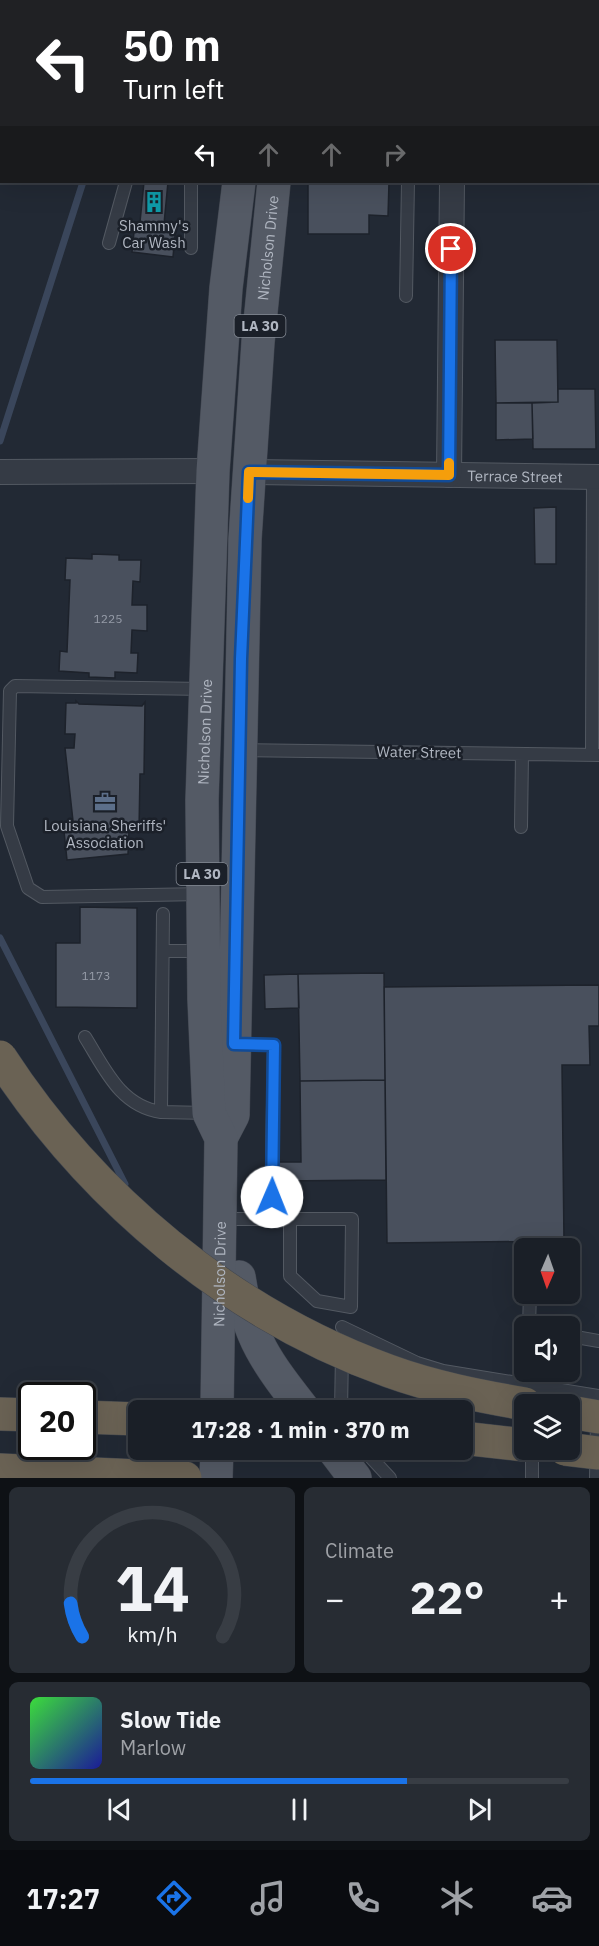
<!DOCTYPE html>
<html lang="en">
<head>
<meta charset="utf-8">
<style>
  :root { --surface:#1a1f27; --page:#272c33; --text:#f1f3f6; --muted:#9fa2a7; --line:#383d44; --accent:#1a73e8 }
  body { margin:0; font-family:"IBM Plex Sans",sans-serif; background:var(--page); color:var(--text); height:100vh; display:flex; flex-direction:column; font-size:22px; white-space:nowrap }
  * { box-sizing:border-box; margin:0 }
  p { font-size:20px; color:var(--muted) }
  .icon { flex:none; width:33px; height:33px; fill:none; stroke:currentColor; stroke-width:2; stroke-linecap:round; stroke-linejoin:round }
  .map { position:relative; height:1478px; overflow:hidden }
  .details { display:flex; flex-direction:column; gap:9px; padding:9px; background:#0e1115; flex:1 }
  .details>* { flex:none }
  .banner { position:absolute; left:0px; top:0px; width:600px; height:183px; box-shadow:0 6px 24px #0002,0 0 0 2px var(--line); background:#202124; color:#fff; overflow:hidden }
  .needle { width:39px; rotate:182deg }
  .buttons { position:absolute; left:514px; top:1238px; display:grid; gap:12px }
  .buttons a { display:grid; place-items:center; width:66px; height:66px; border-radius:9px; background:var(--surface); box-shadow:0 6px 24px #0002,0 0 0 2px var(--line); font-size:30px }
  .speed { position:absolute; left:18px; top:1382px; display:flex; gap:12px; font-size:30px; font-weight:700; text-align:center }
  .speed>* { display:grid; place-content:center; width:78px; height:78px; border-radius:50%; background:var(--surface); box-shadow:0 6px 24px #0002,0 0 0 2px var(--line); line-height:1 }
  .speed .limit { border:3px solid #111; border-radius:9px; background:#fff; color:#111 }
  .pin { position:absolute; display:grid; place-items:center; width:51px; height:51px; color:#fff; margin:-26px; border:3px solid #fff; border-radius:50%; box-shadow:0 2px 6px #0007 }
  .me { position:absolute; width:66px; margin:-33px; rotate:1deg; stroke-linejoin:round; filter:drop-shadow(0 0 4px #0008) }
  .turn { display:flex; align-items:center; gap:21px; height:126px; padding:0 24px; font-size:27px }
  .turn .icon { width:78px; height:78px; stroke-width:2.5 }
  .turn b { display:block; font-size:42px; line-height:51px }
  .lanes { display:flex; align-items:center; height:57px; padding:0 24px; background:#0003; justify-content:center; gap:30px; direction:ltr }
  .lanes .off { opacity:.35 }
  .big { font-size:45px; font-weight:700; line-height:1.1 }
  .details .widget { flex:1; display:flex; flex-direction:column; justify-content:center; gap:9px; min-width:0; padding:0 21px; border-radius:9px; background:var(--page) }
  .details .dial { align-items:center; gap:0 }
  .dial svg { height:156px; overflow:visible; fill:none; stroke:var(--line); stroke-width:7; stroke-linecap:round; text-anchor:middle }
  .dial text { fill:var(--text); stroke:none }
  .song { display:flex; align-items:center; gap:18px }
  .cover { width:72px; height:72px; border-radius:9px; background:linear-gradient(135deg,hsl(120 70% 55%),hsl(240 70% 35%)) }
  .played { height:6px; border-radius:3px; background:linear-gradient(90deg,var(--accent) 70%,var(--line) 70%) }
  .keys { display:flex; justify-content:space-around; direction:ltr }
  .heat { display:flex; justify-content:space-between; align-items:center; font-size:33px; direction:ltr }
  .details .tiles { flex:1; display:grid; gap:9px; grid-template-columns:1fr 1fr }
  .widget:last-child { grid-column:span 2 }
  .trip { position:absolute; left:128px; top:1400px; width:345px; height:60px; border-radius:9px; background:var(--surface); box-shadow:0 6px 24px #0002,0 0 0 2px var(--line); font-weight:700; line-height:60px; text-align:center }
  .menu { display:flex; height:96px; justify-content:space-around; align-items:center; background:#0a0c10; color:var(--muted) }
  .menu .icon { width:42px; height:42px }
  .menu .current { color:var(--accent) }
  .menu b { font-size:27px; color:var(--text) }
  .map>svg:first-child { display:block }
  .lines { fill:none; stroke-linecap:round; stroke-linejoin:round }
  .stream { stroke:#3a465b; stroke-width:7 }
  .building { fill:#49505d; stroke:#1d222b; stroke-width:1.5 }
  .lane-casing { stroke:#535962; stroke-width:14 }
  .street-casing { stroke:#535962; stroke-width:26 }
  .primary-casing { stroke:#3f444e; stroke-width:34 }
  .highway-casing { stroke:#40464f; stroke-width:34 }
  .lane { stroke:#353b45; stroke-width:12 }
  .street { stroke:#353b45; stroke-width:24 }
  .primary { stroke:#545a65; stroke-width:33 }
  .highway { stroke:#6a6254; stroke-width:33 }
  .highway-bridge-casing { stroke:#40464f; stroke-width:34; stroke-linecap:butt }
  .highway-bridge { stroke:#6a6254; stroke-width:33 }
  .route-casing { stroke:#114b97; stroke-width:15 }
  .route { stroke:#1a73e8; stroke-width:10 }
  .slow { stroke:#f59e0b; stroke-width:10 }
  .labels { text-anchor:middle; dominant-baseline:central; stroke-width:5; stroke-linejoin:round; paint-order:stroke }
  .number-label { font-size:12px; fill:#969ca8 }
  .shield { fill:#1b2029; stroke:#838993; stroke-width:1.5 }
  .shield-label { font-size:14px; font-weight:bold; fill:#b0b6c1 }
  .poi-label { font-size:15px; fill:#b0b6c1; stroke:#1b2029 }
  .street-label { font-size:15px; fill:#b0b6c1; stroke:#1b2029 }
</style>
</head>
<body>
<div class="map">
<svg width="599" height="1478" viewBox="0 0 599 1478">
  <rect width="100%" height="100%" fill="#222934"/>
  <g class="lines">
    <path class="stream" d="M141,2V0
      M0,441L83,182
      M0,938L125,1184"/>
  </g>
  <path class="building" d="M144,182H168L164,224L176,225L173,257L132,252L135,222H140Z
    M308,182H389L388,216L369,215V234H308Z
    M495,340H557L558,402L496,403Z
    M558,389H595L596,449H533L532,403L558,402Z
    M496,403H532L533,439L496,440Z
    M556,507V564H535L534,508Z
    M92,554L119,555V560H141L140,582L133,581L132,605H147V631L132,630L131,653H138L137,673L115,672V678L89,677V673L59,671L60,651L67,652L70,580H65L66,558L92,559Z
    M76,701L79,704L142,706L145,702L144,774H140L139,830H129L128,854L67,860L64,831L74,830L65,748H74L75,734H65L66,703H76Z
    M80,907L137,908V1008L56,1007V943H80Z
    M384,973L385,1080L300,1081L298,974Z
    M298,974L299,1008L265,1009L264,975Z
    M599,985V1026H589L590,1065H562L564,1241L387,1243L384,987Z
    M385,1080L386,1180L278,1181V1162H301L300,1081Z"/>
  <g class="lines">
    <defs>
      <path id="lane" d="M184,2V0
        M410,2V0
        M109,243L126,182
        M191,248V182
        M406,296L408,182
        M241,750L599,755
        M592,755L593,477
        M521,827L522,754
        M202,894L42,897L28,888L7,826L10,691L15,686L204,689
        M163,914L161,1112L207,1113
        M163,951H202
        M85,1037C105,1069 120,1106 161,1112
        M222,1219H271L274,1045L236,1044
        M271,1219H352L351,1307L317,1301L290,1276V1219
        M529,1326L530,1293
        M342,1327L417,1363L443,1371L599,1396
        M570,1336L599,1341
        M341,1410L342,1354
        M363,1449L390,1478
        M532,1478V1449
        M596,1478L597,1419"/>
      <g id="street">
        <path d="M453,2V0"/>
        <path d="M0,472L213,471"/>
        <path id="s1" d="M249,472L599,477"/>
        <path d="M449,475L452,182"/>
      </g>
      <g id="primary">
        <path d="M256,2V0"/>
        <path d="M292,2L293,0"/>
        <path id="s2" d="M221,1138L233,1115L245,539L258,342L274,182"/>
        <path d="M239,1277C247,1337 268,1364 304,1410"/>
        <path id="s3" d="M217,1410L221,1138L209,1113L204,999L202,800L213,471L226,288L239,182"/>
        <path d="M333,1449L355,1478"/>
        <path d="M216,1478L217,1449"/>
      </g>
      <path id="highway" d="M0,1414L32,1415
        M82,1417L138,1419
        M462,1438L525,1445
        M0,1470L185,1478"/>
    </defs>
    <use href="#lane" class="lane-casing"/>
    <use href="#street" class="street-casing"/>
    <use href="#primary" class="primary-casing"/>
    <use href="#highway" class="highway-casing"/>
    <use href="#lane" class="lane"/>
    <use href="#street" class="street"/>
    <use href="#primary" class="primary"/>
    <use href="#highway" class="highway"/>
    <defs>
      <path id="highway-bridge" d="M0,1057C91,1197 230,1314 389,1371C433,1387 479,1396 525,1404
        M570,1412L599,1417
        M565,1449L599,1453"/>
    </defs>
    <use href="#highway-bridge" class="highway-bridge-casing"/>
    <use href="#highway-bridge" class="highway-bridge"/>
  </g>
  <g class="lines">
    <defs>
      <path id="route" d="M272,1197L274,1045L234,1044L241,659L249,472L449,475L451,249"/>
    </defs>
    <use href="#route" class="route-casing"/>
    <use href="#route" class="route"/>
    <path class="slow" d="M248,498L249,472L449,475V463"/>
  </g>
  <defs>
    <symbol id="building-bare" viewBox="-9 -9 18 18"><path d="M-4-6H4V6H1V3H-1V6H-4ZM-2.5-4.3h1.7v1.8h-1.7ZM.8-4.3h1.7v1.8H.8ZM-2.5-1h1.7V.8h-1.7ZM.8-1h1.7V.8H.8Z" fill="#0f9aa8" stroke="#1b2029" stroke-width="2.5" paint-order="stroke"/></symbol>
    <symbol id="office-bare" viewBox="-9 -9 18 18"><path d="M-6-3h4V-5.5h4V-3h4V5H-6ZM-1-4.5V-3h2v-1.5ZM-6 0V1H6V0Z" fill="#5c6f8a" stroke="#1b2029" stroke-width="2.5" paint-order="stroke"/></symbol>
  </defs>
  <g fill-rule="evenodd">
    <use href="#building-bare" x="139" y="187" width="30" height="30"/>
    <use href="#office-bare" x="90" y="787" width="30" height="30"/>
  </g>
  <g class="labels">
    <g class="number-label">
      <text x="108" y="618">1225</text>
      <text x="96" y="975">1173</text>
    </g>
    <g class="shield">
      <rect x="234.5" y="315" width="51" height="22" rx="4.5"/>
      <rect x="176.5" y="863" width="51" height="22" rx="4.5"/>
    </g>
    <g class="shield-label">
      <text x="260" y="326">LA 30</text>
      <text x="202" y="874">LA 30</text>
    </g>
    <g class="poi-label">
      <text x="154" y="225">Shammy's<tspan x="154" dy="17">Car Wash</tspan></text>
      <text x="105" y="825">Louisiana Sheriffs'<tspan x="105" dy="17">Association</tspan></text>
    </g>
    <g class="street-label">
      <text stroke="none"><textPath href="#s2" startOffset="894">Nicholson Drive</textPath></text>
      <text stroke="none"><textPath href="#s1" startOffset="266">Terrace Street</textPath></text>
      <text stroke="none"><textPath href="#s3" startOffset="681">Nicholson Drive</textPath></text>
      <text transform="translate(419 752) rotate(1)">Water Street</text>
      <text stroke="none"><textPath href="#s3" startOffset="136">Nicholson Drive</textPath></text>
    </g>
  </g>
</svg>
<div class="buttons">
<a><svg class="needle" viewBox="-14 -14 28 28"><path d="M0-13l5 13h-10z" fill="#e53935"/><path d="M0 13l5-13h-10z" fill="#9fa2a7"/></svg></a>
<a><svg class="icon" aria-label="sound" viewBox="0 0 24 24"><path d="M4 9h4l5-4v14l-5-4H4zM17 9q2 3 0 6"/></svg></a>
<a><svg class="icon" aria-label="layers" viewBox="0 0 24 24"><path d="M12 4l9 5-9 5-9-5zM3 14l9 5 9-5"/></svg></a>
</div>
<div class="speed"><div class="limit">20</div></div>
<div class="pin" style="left:451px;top:249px;background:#d93025"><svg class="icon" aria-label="arrive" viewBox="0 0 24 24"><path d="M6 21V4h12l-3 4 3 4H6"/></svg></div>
<svg class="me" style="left:272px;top:1197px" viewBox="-20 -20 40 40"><circle r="19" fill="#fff"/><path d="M0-13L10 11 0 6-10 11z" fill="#1a73e8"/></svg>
<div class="trip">17:28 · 1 min · 370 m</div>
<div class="banner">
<div class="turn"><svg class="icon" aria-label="left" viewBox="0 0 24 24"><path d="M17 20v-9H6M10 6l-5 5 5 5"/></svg><div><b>50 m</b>Turn left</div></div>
<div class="lanes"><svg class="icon" aria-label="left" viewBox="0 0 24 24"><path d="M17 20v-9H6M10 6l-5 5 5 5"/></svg><svg class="icon off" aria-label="ahead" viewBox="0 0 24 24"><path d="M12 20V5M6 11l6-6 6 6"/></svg><svg class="icon off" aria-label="ahead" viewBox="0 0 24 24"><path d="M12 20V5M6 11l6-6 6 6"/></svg><svg class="icon off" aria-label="right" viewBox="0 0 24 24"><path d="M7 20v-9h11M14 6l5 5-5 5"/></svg></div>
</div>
</div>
<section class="details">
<div class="tiles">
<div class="widget dial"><svg viewBox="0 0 100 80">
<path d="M14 69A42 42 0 1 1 86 69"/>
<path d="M14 69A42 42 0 0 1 8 52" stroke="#1a73e8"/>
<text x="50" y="56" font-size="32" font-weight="700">14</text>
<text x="50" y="72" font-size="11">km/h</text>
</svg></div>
<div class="widget"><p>Climate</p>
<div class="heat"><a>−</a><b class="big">22°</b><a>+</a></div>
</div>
<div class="widget">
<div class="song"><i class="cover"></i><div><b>Slow Tide</b><p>Marlow</p></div></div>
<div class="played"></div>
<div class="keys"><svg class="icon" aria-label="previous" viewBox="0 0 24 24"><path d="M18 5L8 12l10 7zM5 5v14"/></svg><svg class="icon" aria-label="pause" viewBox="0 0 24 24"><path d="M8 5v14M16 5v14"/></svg><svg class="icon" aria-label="next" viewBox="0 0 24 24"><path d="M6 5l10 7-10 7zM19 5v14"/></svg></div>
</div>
</div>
</section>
<nav class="menu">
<b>17:27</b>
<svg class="icon current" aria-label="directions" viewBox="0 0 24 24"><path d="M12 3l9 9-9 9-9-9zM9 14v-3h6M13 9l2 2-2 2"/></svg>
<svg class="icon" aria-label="music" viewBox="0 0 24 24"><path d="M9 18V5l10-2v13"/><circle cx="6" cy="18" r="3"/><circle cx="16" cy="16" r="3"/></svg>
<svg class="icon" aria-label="phone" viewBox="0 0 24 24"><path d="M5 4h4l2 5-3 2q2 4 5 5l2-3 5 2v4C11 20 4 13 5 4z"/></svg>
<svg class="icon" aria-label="climate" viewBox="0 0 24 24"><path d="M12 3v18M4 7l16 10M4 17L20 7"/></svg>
<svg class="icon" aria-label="car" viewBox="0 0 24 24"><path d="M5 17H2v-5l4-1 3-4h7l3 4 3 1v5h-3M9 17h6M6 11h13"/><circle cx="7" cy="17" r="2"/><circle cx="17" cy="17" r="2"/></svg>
</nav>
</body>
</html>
